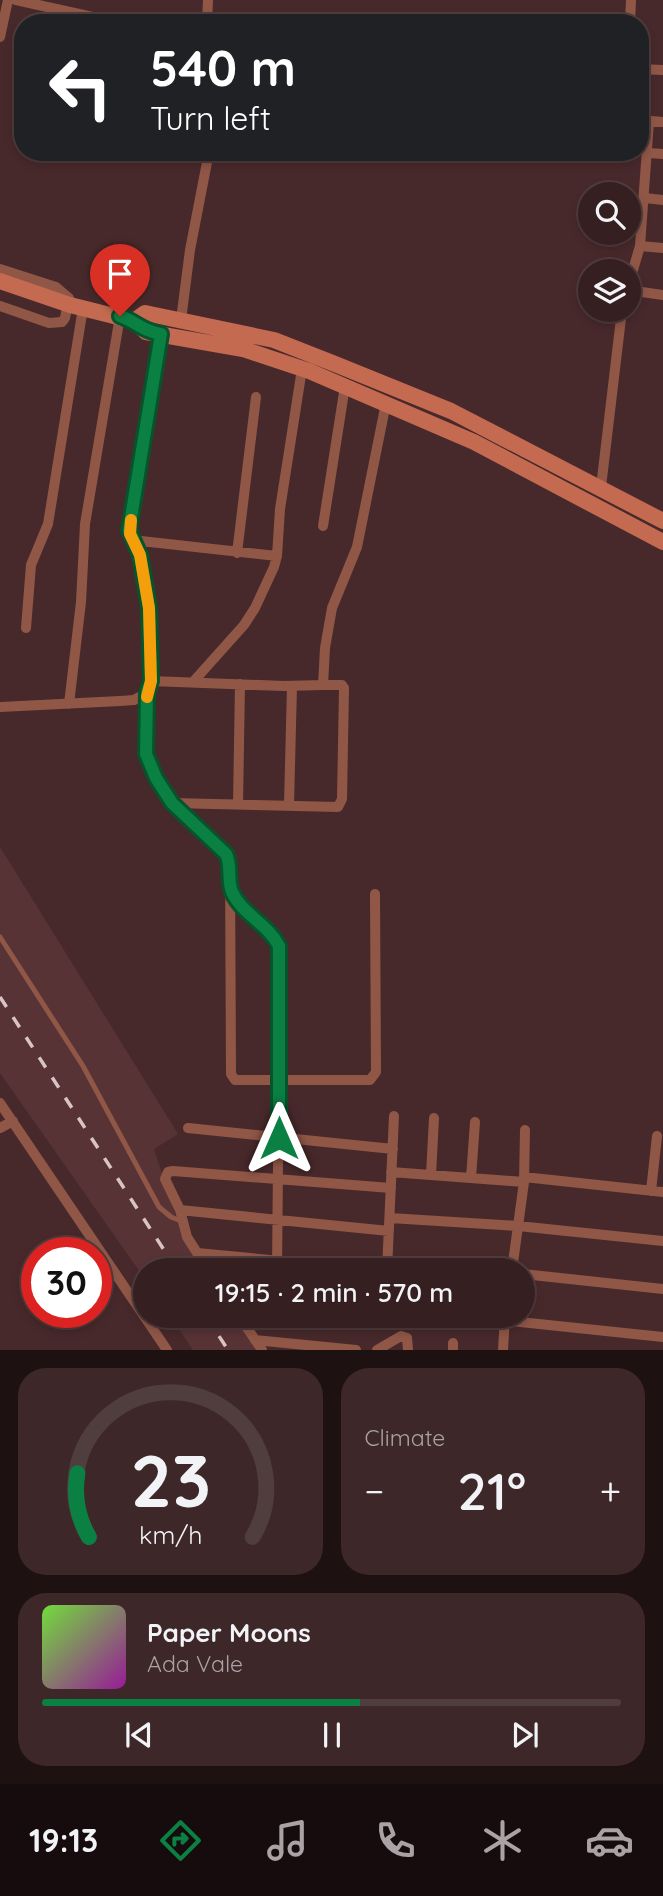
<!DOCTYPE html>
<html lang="en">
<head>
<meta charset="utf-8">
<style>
  :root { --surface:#361f20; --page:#3d2729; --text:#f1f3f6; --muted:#aaa2a5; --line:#503d3e; --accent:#0b8043 }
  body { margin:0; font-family:Quicksand,sans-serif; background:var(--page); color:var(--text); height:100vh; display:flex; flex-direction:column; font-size:26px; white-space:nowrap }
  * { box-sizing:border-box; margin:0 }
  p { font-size:23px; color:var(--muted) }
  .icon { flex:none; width:38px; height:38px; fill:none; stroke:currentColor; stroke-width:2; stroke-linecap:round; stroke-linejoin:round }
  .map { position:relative; height:1350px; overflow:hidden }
  .details { display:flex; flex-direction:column; gap:18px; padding:18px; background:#1e1112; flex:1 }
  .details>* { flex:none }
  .banner { position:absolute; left:14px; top:14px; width:635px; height:147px; border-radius:28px; box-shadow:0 4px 10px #0003,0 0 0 2px var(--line); background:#202124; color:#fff; overflow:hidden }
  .fabs { position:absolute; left:578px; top:182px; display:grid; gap:14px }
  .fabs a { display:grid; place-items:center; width:63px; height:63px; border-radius:50%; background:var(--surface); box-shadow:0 4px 10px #0003,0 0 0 2px var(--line); font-size:35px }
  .speed { position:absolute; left:21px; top:1237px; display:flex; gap:14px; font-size:35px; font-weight:700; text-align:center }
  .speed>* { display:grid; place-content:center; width:91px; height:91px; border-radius:50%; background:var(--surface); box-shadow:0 4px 10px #0003,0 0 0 2px var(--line); line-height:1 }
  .speed .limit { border:10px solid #d22; background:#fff; color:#111 }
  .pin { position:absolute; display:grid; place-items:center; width:60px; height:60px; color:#fff; margin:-72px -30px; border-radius:50% 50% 50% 0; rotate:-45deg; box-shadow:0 0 7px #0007 }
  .pin .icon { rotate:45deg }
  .me { position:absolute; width:77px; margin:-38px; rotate:0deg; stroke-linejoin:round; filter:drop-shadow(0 0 5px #0008) }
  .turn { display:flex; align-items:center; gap:24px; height:147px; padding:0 21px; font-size:32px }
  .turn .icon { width:91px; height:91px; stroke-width:2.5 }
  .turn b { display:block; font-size:49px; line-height:60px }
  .big { font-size:52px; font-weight:600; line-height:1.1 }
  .details .widget { flex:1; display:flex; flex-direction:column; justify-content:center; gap:10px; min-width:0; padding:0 24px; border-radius:28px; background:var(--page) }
  .details .dial { align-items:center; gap:0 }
  .dial svg { height:182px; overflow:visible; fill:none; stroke:var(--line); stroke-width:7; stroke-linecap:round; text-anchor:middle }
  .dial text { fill:var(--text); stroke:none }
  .song { display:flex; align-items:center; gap:21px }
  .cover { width:84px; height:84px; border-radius:10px; background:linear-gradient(135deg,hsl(100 70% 55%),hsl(300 70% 35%)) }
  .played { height:7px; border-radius:4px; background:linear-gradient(90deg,var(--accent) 55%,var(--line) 55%) }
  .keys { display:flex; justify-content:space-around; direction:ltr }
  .heat { display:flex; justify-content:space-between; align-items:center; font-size:38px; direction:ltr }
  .details .tiles { flex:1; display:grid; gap:18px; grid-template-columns:1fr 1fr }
  .widget:last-child { grid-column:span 2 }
  .trip { position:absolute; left:133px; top:1258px; width:402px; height:70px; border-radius:35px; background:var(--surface); box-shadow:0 4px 10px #0003,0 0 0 2px var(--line); font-weight:600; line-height:70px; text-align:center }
  .dock { display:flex; height:112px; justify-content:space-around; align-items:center; background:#160c0d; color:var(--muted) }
  .dock .icon { width:49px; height:49px }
  .dock .current { color:var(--accent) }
  .dock b { font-size:32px; color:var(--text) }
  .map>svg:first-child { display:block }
  .built { fill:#583336 }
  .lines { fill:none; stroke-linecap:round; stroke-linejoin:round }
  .lane { stroke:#905747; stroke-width:5 }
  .street { stroke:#905747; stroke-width:10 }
  .secondary { stroke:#c36a50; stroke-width:16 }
  .rail { stroke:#d9c4c4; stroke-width:3.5; stroke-dasharray:12 12; stroke-linecap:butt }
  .route-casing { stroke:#07532c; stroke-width:18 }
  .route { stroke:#0b8043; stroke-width:12 }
  .slow { stroke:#f59e0b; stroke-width:12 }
</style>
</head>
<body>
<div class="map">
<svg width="663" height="1350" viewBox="0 0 663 1350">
  <rect width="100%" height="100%" fill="#48292b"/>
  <path class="built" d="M0,847L178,1134L154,1149L184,1241L203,1270H145V1279L0,1073Z
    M170,1316H234L256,1350H193Z"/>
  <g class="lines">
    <path class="lane" d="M0,937L83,1066L159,1207L171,1217L181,1221"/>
    <path class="street" d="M16,0L120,23
      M207,23L208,0
      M630,23L631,0
      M0,37L8,0
      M640,69L663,70
      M640,120L663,122
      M649,153L663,154
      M645,198L663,200
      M640,246L663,248
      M0,269L56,287L69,298L65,318L62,322L49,323L0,306
      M628,287L640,246L649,121
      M628,290L663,295
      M181,320L190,250L209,152
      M601,487L622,310
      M323,526L345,386
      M132,540L277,556
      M237,553L256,397
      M26,628L31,565L48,524L83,308
      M151,681L284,686L323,685L325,648L332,608L357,547L386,403
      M193,682L244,625L255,608L274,567L277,556L280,509L302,369
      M147,693C147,713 143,734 146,753C152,795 199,827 226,854L230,861L231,1074L235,1080H370L376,1072L375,894
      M69,704L81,602L85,524L120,316
      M0,707L120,701L134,700L147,693L151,681L146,582L140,556L129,530L161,334
      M172,803L338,807L342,799L344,688L342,685H323
      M238,805L240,684
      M289,805L292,686
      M231,890C237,898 242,907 249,913C261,926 277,934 280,953L277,1270
      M0,1103L167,1350
      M0,1128L13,1121
      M188,1128L393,1149
      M391,1172L524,1182
      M431,1175L434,1118
      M524,1177L663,1192
      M471,1178L475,1122
      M651,1191L657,1136
      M180,1210L165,1179L168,1172L173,1171L391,1188
      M390,1218L518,1226L663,1241
      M197,1253L375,1270
      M387,1265L476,1270
      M208,1270L187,1237L180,1210L389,1231
      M387,1270L394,1116
      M512,1270L524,1182L525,1130
      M523,1274L663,1289
      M239,1316L262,1350
      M463,1316L663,1337
      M255,1340L356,1350
      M453,1343V1350
      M377,1350L401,1336L407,1338L408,1350
      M503,1350L505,1316"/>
    <path class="secondary" d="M0,281L70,305L134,321L146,332L243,349L309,371L474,442L663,542
      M134,321L145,313L274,340L335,364L451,411L663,521"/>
    <path class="rail" d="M0,997L177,1270
      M206,1316L228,1350"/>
  </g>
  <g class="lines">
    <defs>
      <path id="route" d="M120,316C137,322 142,331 161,334L129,530L140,555L149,608L151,681L147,693L146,754L156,778L172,803L226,854C232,866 227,880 232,892C242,914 268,924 279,946V1138"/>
    </defs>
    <use href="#route" class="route-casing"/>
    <use href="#route" class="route"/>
    <path class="slow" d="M131,520L130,534L140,555L149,608L151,681L147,697"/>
  </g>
</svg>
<div class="fabs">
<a><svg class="icon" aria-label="search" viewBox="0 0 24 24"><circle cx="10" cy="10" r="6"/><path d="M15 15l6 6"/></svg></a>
<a><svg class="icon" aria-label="layers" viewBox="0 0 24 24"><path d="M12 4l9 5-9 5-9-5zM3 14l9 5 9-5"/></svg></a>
</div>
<div class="speed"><div class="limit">30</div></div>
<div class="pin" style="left:120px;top:316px;background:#d93025"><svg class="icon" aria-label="arrive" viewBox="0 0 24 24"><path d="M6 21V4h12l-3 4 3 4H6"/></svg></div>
<svg class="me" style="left:279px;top:1138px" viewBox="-20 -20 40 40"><path d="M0-17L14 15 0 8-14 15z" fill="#0b8043" stroke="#fff" stroke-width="4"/></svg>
<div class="trip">19:15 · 2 min · 570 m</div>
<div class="banner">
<div class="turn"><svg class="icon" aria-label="left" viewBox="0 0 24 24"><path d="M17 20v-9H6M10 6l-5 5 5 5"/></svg><div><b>540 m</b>Turn left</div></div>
</div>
</div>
<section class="details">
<div class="tiles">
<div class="widget dial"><svg viewBox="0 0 100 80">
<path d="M14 69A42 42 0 1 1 86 69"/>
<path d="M14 69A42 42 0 0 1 9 41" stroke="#0b8043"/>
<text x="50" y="56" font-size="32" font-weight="700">23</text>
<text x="50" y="72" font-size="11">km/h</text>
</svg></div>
<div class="widget"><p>Climate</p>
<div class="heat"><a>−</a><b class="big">21°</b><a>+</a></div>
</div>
<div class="widget">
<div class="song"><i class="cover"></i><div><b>Paper Moons</b><p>Ada Vale</p></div></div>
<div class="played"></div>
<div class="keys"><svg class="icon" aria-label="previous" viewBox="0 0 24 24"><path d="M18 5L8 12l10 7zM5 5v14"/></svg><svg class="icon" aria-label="pause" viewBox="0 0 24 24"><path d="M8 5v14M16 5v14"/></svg><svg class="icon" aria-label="next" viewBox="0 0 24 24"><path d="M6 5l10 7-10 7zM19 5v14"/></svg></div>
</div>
</div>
</section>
<nav class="dock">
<b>19:13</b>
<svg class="icon current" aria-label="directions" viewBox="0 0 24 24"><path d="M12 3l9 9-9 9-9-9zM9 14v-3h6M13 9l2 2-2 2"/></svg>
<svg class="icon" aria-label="music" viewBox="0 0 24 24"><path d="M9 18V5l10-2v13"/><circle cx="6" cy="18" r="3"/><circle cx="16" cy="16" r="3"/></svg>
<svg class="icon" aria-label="phone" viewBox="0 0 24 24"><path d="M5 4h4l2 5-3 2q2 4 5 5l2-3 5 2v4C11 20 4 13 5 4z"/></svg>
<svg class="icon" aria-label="climate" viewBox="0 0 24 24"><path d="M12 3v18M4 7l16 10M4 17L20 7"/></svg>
<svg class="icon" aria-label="car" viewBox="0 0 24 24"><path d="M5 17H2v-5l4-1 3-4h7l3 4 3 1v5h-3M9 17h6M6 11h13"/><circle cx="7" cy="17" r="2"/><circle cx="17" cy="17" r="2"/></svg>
</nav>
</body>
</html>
